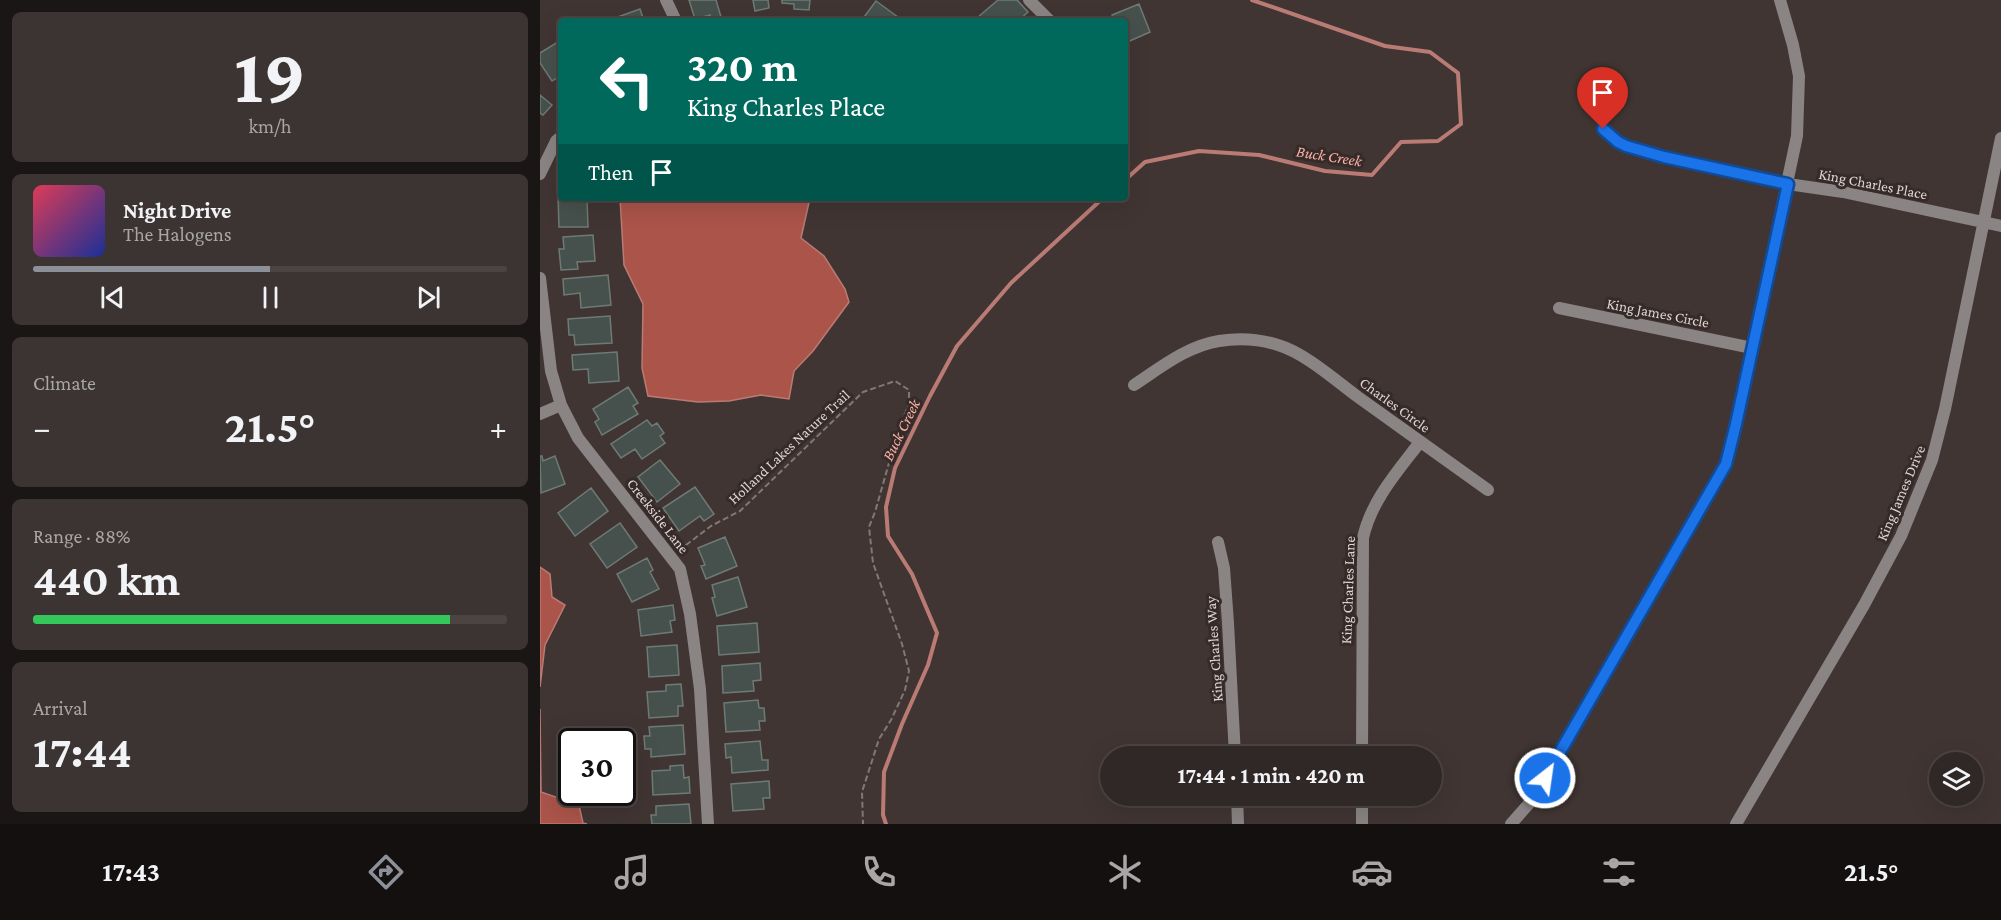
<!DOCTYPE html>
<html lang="en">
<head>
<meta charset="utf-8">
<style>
  :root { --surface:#302826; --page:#3c3432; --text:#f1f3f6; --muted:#a8a6a7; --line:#4b4443; --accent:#8c9099 }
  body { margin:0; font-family:"Crimson Pro",serif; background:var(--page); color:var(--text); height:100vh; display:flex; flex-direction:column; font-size:22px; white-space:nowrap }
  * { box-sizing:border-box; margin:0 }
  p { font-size:20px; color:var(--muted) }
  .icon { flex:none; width:33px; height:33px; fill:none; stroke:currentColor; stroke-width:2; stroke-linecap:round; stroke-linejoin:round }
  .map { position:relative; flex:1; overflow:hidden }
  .panel { display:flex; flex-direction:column; gap:12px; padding:12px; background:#1a1615; width:540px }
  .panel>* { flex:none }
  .guide { position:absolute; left:18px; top:18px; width:570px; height:183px; border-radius:6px; box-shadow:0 6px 24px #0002,0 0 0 2px var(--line); background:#00695c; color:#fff; overflow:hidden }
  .fabs { position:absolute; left:1389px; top:752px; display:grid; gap:12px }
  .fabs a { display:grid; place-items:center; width:54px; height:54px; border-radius:50%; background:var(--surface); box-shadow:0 6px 24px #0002,0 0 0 2px var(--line); font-size:30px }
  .speed { position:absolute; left:18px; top:728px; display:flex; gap:12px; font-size:30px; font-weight:700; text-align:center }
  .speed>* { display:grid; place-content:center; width:78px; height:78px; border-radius:50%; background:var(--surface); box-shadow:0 6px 24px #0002,0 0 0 2px var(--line); line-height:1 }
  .speed .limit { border:3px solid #111; border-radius:9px; background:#fff; color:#111 }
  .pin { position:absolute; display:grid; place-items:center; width:51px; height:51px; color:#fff; margin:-62px -26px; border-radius:50% 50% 50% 0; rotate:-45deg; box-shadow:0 0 6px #0007 }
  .pin .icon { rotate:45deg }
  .me { position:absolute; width:66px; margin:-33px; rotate:30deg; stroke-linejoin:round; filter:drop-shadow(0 0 4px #0008) }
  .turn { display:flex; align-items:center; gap:21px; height:126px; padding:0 30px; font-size:27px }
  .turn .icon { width:78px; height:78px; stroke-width:2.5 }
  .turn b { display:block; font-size:42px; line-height:51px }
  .then { display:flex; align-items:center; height:57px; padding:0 30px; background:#0003; gap:12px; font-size:22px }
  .big { font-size:45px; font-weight:700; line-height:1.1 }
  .panel .card { flex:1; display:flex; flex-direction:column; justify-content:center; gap:9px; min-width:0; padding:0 21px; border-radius:9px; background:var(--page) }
  .panel .dial { align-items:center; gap:0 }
  .dial b { font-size:78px; line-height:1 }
  .song { display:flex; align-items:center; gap:18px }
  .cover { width:72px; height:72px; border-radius:9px; background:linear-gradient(135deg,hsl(350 70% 55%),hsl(230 70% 35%)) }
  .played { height:6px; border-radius:3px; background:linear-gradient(90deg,var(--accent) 50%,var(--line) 50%) }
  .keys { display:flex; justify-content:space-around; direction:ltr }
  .heat { display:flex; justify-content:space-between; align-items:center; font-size:33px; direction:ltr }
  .charge { height:9px; border-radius:4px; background:linear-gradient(90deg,#34c759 88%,var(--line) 0) }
  .trip { position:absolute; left:560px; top:746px; width:342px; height:60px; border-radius:30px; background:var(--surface); box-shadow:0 6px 24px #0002,0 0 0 2px var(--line); font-weight:700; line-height:60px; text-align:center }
  .menu { display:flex; height:96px; justify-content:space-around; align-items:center; background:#13100f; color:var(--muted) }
  .menu .icon { width:42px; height:42px }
  .menu .selected { color:var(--accent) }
  .menu b { font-size:27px; color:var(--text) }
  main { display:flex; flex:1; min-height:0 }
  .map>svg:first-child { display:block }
  .water { fill:#ab544a; stroke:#ba7b74; stroke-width:1.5 }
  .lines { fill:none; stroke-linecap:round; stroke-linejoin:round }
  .stream { stroke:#ba7b74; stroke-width:4 }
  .building { fill:#46514d; stroke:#6e7a75; stroke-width:1.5 }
  .path { stroke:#817876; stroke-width:2; stroke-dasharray:6 3; stroke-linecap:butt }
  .street { stroke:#8a8484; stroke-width:12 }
  .route-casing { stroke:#114b97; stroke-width:15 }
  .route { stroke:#1a73e8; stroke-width:10 }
  .labels { text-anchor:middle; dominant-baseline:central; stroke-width:6; stroke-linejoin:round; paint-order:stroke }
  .street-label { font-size:15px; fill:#ddd6d5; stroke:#362b29 }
  .water-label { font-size:16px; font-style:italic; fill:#f9b0a6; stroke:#362b29 }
</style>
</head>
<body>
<main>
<section class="panel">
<div class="card dial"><b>19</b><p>km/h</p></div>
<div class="card">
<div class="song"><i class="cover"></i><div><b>Night Drive</b><p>The Halogens</p></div></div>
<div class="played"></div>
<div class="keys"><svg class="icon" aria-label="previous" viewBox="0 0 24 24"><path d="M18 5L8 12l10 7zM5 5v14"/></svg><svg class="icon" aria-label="pause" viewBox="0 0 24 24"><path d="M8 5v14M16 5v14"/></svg><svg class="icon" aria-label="next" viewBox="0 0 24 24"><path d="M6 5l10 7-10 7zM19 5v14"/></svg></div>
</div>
<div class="card"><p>Climate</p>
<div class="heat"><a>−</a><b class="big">21.5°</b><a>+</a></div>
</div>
<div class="card"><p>Range · 88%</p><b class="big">440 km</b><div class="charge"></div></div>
<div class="card"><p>Arrival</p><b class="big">17:44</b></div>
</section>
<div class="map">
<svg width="1461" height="824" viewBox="0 0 1461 824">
  <rect width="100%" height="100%" fill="#403533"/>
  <path class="water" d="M80,198H270L261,238L284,256L305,289L309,302L273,351L254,371L249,399L221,395L189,401L158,402L108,396L102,368L103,304L84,265Z
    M0,567L10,574L12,597L25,605L5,645L0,687Z
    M0,709L1,792L39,805L43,823L47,824H0Z"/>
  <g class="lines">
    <path class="stream" d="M585,180L605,162L659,151L719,155L785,171L832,175L861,142L898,141L921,124L918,73L890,52L845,46L712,0
      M346,824L343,815L344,772L362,724L388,665L397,633L372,574L348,536L346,507L355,468L390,396L417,346L471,283L563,198"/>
  </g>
  <path class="building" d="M149,0H176L181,17L171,19L170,15L155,19Z
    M213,0H228L229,8L215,11Z
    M242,0H270L269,10L254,9V4L242,3Z
    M458,0H477L488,12L478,21H441L438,17Z
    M336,1L362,20L361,21H321Z
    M599,4L610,32L585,43V21H575L572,15Z
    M100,9L104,21H76L75,18Z
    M21,40V75L12,81L0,63V53Z
    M0,95L12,105L3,115L0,113Z
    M18,196H21V198H47L48,227H19Z
    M53,235L55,261L37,262L38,269L21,270L19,249H24L23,237Z
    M68,275L71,305L41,308L40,293L24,295L23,279Z
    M70,316L72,343L35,345L34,335H29L28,319Z
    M77,352L79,381L49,383L48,369L33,370L32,355Z
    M88,387L98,403L93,406L98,414L62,435L55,422L59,419L53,409Z
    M107,420L112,426L117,423L124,433L120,436L125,443L102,459L95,449L81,458L71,444Z
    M0,456H2L3,461L15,456L25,484L1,493Z
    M120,460L140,484L117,502L98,477Z
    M155,487L174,514L164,521L160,516L139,531L123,508Z
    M51,488L68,511L35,536L18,513Z
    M80,523L97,547L67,568L50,544Z
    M185,537L197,566L166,579L161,566L165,565L158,548Z
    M107,558L113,570L110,572L119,589L92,602L77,574Z
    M198,577L207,607L177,616L172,598L175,597L172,585Z
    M133,605L135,620L130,621L132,632L101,636L98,610Z
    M217,623L219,652L179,655L177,626Z
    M137,645L139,675L109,677L107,647Z
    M220,663L221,680L213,681L214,691L183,693L182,666Z
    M141,684L143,706H138V716L109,718L107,692L126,691V685Z
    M218,700L219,708H224L225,721H219L220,730L186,732L184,703Z
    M143,725L145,754L111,757V749H105L104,736H110L109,727Z
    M220,741L222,760H228V770L192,773L191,757L186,758L185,744Z
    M143,765L144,778L149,777L150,793L113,795L112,771L130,770V766Z
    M229,781L230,798H223L224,809L193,811L191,784Z
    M149,804L151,824H112L111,815H116V806Z"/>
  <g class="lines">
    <path class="path" d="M144,554L146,545L171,526L200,511L323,392L355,381L369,390V404L359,428L335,512L329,527L333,563L362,644L369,671L365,690L351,720L339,739L322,792L323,824"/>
    <path class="street" d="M126,0L136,21
      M489,0L510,21
      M1063,129L1078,142L1086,146L1124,157L1248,184L1303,192L1461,226
      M0,174L16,141L21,137
      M0,278L11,371L21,405L38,438L140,569L150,614L160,689L168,824
      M1019,308L1212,348
      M594,385C620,368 647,346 679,341C698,338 719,339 738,345C765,353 795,380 818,397C861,428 905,459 948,490
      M0,414L21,405
      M678,542L684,568L688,623L695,756
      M822,756L823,538C831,501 857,472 880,442
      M697,795L698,824
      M822,824V795
      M971,824L994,798L1186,464L1196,424L1257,136L1259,76L1253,45L1240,0
      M1196,824L1324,605L1361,536L1392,460L1405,409L1461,138"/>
  </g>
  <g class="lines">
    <defs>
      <path id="route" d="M1005,778L1186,464L1196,424L1248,184L1124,157L1086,146L1078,142L1063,129"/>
    </defs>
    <use href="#route" class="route-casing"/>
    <use href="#route" class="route"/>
  </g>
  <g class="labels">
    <g class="street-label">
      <text transform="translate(1333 184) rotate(11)">King Charles Place</text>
      <text transform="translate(1118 313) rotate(11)">King James Circle</text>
      <text transform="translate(855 405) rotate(36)">Charles Circle</text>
      <text transform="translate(249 447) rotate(-43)">Holland Lakes Nature Trail</text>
      <text transform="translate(1361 493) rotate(-67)">King James Drive</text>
      <text transform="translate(118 516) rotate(52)">Creekside Lane</text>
      <text transform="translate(808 590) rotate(-88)">King Charles Lane</text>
      <text transform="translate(674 649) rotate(-94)">King Charles Way</text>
    </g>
    <g class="water-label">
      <text transform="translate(789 156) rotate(9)">Buck Creek</text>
      <text transform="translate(361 430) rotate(-64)">Buck Creek</text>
    </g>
  </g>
</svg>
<div class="fabs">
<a><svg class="icon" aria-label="layers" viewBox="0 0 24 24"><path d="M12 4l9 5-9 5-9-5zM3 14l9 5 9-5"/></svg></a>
</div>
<div class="speed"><div class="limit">30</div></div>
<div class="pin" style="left:1063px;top:129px;background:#d93025"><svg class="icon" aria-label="arrive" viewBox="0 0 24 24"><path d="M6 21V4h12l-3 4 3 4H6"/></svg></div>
<svg class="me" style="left:1005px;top:778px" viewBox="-20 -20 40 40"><circle r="17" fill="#1a73e8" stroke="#fff" stroke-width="3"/><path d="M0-11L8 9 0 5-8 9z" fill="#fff"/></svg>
<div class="trip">17:44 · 1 min · 420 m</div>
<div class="guide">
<div class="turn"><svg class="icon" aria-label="left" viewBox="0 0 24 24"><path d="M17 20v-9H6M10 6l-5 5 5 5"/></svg><div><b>320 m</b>King Charles Place</div></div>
<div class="then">Then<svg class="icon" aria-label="arrive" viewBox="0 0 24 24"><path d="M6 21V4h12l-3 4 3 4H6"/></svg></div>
</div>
</div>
</main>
<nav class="menu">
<b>17:43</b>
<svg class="icon selected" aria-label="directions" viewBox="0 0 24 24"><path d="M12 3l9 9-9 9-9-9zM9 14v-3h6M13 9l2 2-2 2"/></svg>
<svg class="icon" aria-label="music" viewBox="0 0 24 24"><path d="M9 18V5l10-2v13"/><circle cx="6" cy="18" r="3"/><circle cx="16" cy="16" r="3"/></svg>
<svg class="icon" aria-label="phone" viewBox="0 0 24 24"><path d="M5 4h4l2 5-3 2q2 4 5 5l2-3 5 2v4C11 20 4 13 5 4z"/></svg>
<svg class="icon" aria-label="climate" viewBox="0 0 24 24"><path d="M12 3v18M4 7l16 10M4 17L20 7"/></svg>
<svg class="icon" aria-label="car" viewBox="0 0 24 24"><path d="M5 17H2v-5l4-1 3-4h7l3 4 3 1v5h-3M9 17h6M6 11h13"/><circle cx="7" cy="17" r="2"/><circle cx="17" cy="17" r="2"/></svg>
<svg class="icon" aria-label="filters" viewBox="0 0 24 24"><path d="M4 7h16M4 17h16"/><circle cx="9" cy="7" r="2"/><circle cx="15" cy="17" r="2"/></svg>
<b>21.5°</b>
</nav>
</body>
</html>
